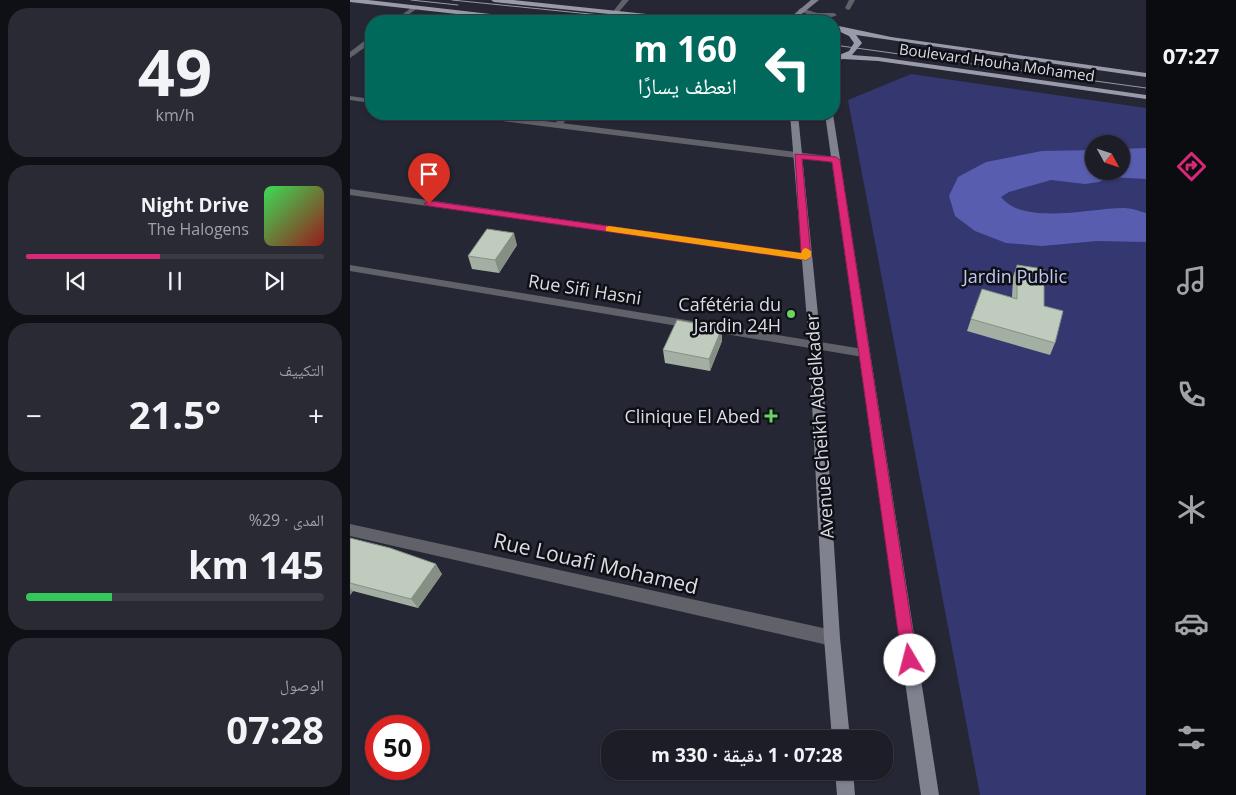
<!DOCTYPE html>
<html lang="ar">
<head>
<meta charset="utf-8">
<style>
  :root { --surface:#1c1d27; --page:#292a33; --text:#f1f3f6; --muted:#a0a2a7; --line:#3a3b44; --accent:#db2777 }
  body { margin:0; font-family:"Open Sans","Noto Naskh Arabic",sans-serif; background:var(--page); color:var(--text); direction:rtl; height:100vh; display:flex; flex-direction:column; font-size:19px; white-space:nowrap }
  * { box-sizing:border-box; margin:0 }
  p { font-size:16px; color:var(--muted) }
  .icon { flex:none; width:28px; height:28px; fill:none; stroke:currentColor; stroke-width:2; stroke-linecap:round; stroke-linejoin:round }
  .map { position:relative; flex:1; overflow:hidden; direction:ltr }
  .side { display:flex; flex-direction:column; gap:8px; padding:8px; background:#0f1015; width:350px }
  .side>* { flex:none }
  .guide { position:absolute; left:15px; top:15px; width:475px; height:105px; border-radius:20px; box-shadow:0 1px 4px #0004,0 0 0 1px var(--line); direction:rtl; background:#00695c; color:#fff; overflow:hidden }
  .needle { width:32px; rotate:130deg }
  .buttons { position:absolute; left:735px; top:135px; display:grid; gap:10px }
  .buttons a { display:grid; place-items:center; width:45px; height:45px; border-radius:50%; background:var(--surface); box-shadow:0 1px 4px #0004,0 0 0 1px var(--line); font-size:25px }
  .speed { position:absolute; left:15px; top:715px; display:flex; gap:10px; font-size:25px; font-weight:700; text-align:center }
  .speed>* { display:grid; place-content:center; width:65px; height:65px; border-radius:50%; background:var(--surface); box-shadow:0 1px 4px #0004,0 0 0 1px var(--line); line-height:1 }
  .speed .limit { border:8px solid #d22; background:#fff; color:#111 }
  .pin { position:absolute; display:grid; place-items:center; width:42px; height:42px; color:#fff; margin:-51px -21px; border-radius:50% 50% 50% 0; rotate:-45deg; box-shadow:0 0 5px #0007 }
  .pin .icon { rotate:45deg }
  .me { position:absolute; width:55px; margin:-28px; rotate:352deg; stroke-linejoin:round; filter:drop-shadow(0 0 4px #0008) }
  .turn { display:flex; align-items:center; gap:18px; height:105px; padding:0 20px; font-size:22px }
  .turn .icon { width:65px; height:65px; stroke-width:2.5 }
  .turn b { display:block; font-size:35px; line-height:42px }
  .big { font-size:38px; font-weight:700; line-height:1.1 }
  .side .card { flex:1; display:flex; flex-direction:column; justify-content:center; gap:8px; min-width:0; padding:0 18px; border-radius:20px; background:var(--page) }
  .side .dial { align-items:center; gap:0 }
  .dial b { font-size:65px; line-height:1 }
  .song { display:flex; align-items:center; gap:15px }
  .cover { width:60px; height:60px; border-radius:8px; background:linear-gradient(135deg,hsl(130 70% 55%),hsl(0 70% 35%)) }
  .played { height:5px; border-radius:2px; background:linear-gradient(90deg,var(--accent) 45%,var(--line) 45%) }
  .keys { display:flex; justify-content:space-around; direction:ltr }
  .heat { display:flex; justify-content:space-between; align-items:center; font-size:28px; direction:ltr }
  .charge { height:8px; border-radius:4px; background:linear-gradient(90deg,#34c759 29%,var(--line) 0) }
  .trip { position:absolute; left:251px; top:730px; width:292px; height:50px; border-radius:20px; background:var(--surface); box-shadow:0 1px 4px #0004,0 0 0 1px var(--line); font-weight:700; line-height:50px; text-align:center; direction:rtl }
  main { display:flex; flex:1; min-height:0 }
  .tabs { display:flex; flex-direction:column; width:90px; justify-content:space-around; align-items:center; background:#0b0c10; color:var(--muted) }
  .tabs .icon { width:35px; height:35px }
  .tabs .current { color:var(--accent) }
  .tabs b { font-size:22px; color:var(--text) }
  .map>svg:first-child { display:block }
  .green { fill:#343770; fill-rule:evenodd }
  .water { fill:#585daf }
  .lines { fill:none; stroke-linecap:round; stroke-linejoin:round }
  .service { fill:#616269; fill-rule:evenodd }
  .minor { fill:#616269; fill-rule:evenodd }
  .secondary { fill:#80828e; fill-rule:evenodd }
  .primary { fill:#999baa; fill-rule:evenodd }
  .tram { stroke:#999aa4; stroke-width:1 }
  .wall { fill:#a4afa3 }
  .shaded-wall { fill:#868f84 }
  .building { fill:#bfccbd; stroke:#868f84 }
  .route { fill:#db2777; stroke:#8e194d }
  .slow { fill:#f59e0b }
  .poi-dot { fill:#6cd362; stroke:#0f1016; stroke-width:2 }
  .labels { text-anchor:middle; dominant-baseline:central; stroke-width:5; stroke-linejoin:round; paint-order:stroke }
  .far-street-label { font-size:15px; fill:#dbdce5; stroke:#0f1016 }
  .park-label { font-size:18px; fill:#c0c7f4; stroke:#0f1016 }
  .street-label { font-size:18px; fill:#dbdce5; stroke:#0f1016 }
  .poi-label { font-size:18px; fill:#dbdce5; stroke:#0f1016; text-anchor:end }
  .near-street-label { font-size:21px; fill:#dbdce5; stroke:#0f1016 }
</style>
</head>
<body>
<main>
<nav class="tabs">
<b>07:27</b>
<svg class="icon current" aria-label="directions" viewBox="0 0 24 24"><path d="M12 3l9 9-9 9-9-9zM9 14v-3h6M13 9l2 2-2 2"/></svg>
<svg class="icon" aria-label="music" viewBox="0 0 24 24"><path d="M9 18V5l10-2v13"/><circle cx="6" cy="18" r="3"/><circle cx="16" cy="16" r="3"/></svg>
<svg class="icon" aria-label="phone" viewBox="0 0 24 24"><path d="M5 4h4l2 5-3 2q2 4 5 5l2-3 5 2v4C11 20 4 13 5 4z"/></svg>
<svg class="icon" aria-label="climate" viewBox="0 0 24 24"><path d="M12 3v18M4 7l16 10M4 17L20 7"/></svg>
<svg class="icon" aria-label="car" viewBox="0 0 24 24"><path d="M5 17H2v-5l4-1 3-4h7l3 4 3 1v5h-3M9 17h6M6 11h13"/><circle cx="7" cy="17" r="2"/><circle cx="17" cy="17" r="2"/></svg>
<svg class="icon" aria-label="filters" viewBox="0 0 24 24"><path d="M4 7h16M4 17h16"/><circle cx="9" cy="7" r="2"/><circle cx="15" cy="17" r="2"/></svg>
</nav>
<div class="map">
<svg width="796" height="795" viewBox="0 0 796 795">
  <rect width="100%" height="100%" fill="#252734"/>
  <path class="green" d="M561,74L796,108V795H630L498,100ZM744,144H771V171H744Z"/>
  <path class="water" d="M796,148V179L759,177L749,182L735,184L701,180L659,192L651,197C673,226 741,208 774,208C781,208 789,211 796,213V242L747,241L692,246L656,243L625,231L605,216L599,196L608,177L636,162L692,151L744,150V171H771V149Z"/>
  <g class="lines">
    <path class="service" d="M499,0H505L500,9L498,10L495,8Z
      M451,8L467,13H484L487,15C476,21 460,15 449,11L448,10Z
      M212,114H220L211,127H205L204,125Z
      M330,114H350L359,117C353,121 336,118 330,114Z"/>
    <path class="minor" d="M272,0H279L267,14H263L262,13Z
      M64,6L69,7L50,21H43Z
      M18,38H21V43L0,58V52Z
      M0,96L21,99V103L0,100Z
      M116,114H138L486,157L491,160L486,163L120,117Z
      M0,189L456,254L461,257L456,260L0,195Z
      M0,265L513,349L519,353L513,357L0,271Z
      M0,524L482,630L488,633L490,638L488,643L482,646L0,536Z"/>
    <path class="secondary" d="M461,0H469L448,17L449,21H443L442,16Z
      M440,114H448L471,345L490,638L500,739H482L474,638L459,345Z
      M475,114H483L589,795H571Z
      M485,771H503L505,795H487Z"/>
    <path class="primary" d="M0,0H18L185,19L189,21H169L0,2Z
      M141,0H163L344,19L348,21H326L144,2Z
      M484,25L541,37L796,73V77L506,35L512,43L502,55L528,57L796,95V99L528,61L493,59L484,61V57L499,51L504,43L499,36L484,29Z"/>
    <path class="tram" d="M61,0L108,5
      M102,0L309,21
      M484,45L796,88"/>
  </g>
  <path class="wall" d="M167,245L149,273L122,269L118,256Z
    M667,265L694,306L705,343L700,355L617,331L621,319L662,297L663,277Z
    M372,328V341L360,371L315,363L313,350Z
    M0,538L92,574L68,608L3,591L0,595Z"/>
  <path class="shaded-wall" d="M164,233L167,245L149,273L145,260Z
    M372,328V341L360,371L359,359Z
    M86,564L92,574L68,608L61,599Z
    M0,588L3,591L0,595Z"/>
  <path class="building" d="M189,18L222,21H186Z
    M137,229L164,233L145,260L118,256Z
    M667,265L694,269V306L713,311L705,343L621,319L632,289L667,299Z
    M327,320L372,328L359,359L313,350Z
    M0,538L40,548L86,564L61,599L0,583Z"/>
  <path class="route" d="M445,154L486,157L490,160L567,660L565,666L560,668L554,666L552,660L482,162L452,159L461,257L456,260L79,206L74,204L79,201L451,253Z"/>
  <path class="slow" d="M259,226L451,253L453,249L456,248L461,251V257L456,260L256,231V227Z"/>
  <g class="poi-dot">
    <circle cx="441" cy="314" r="5"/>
    <path d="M418.5 408.5h5v5h5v5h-5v5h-5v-5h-5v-5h5z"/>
  </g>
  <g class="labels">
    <g class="far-street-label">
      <text transform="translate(647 62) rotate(8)">Boulevard Houha Mohamed</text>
    </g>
    <g class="park-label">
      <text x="665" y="276">Jardin Public</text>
    </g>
    <g class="street-label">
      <text transform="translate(235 289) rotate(9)">Rue Sifi Hasni</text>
      <text transform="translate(469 426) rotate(-94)">Avenue Cheikh Abdelkader</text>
    </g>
    <g class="poi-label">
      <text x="431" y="304">Cafétéria du<tspan x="431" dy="21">Jardin 24H</tspan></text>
      <text x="410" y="416">Clinique El Abed</text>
    </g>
    <g class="near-street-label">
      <text transform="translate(246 563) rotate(13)">Rue Louafi Mohamed</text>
    </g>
  </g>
</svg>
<div class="buttons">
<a><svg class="needle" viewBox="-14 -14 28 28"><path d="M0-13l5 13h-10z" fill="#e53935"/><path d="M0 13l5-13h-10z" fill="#a0a2a7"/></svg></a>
</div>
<div class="speed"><div class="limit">50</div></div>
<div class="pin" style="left:79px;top:204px;background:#d93025"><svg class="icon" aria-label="arrive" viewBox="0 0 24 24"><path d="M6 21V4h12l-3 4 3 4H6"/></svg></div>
<svg class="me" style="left:560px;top:660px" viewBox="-20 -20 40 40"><circle r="19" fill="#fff"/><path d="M0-13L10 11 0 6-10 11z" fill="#db2777"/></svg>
<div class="trip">07:28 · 1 دقيقة · 330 m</div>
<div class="guide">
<div class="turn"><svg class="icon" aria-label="left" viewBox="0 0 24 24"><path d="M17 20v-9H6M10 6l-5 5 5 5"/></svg><div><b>160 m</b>انعطف يسارًا</div></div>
</div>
</div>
<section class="side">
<div class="card dial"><b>49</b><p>km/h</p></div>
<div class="card">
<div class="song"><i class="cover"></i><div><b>Night Drive</b><p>The Halogens</p></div></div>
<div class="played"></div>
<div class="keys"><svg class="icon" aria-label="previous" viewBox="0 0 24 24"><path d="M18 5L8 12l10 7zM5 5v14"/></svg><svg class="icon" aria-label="pause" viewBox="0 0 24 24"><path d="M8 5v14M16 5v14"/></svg><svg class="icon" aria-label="next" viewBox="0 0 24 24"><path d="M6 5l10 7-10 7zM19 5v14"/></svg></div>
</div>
<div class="card"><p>التكييف</p>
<div class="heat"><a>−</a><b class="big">21.5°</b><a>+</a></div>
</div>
<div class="card"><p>المدى · 29%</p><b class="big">145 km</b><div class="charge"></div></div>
<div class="card"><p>الوصول</p><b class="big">07:28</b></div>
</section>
</main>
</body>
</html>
